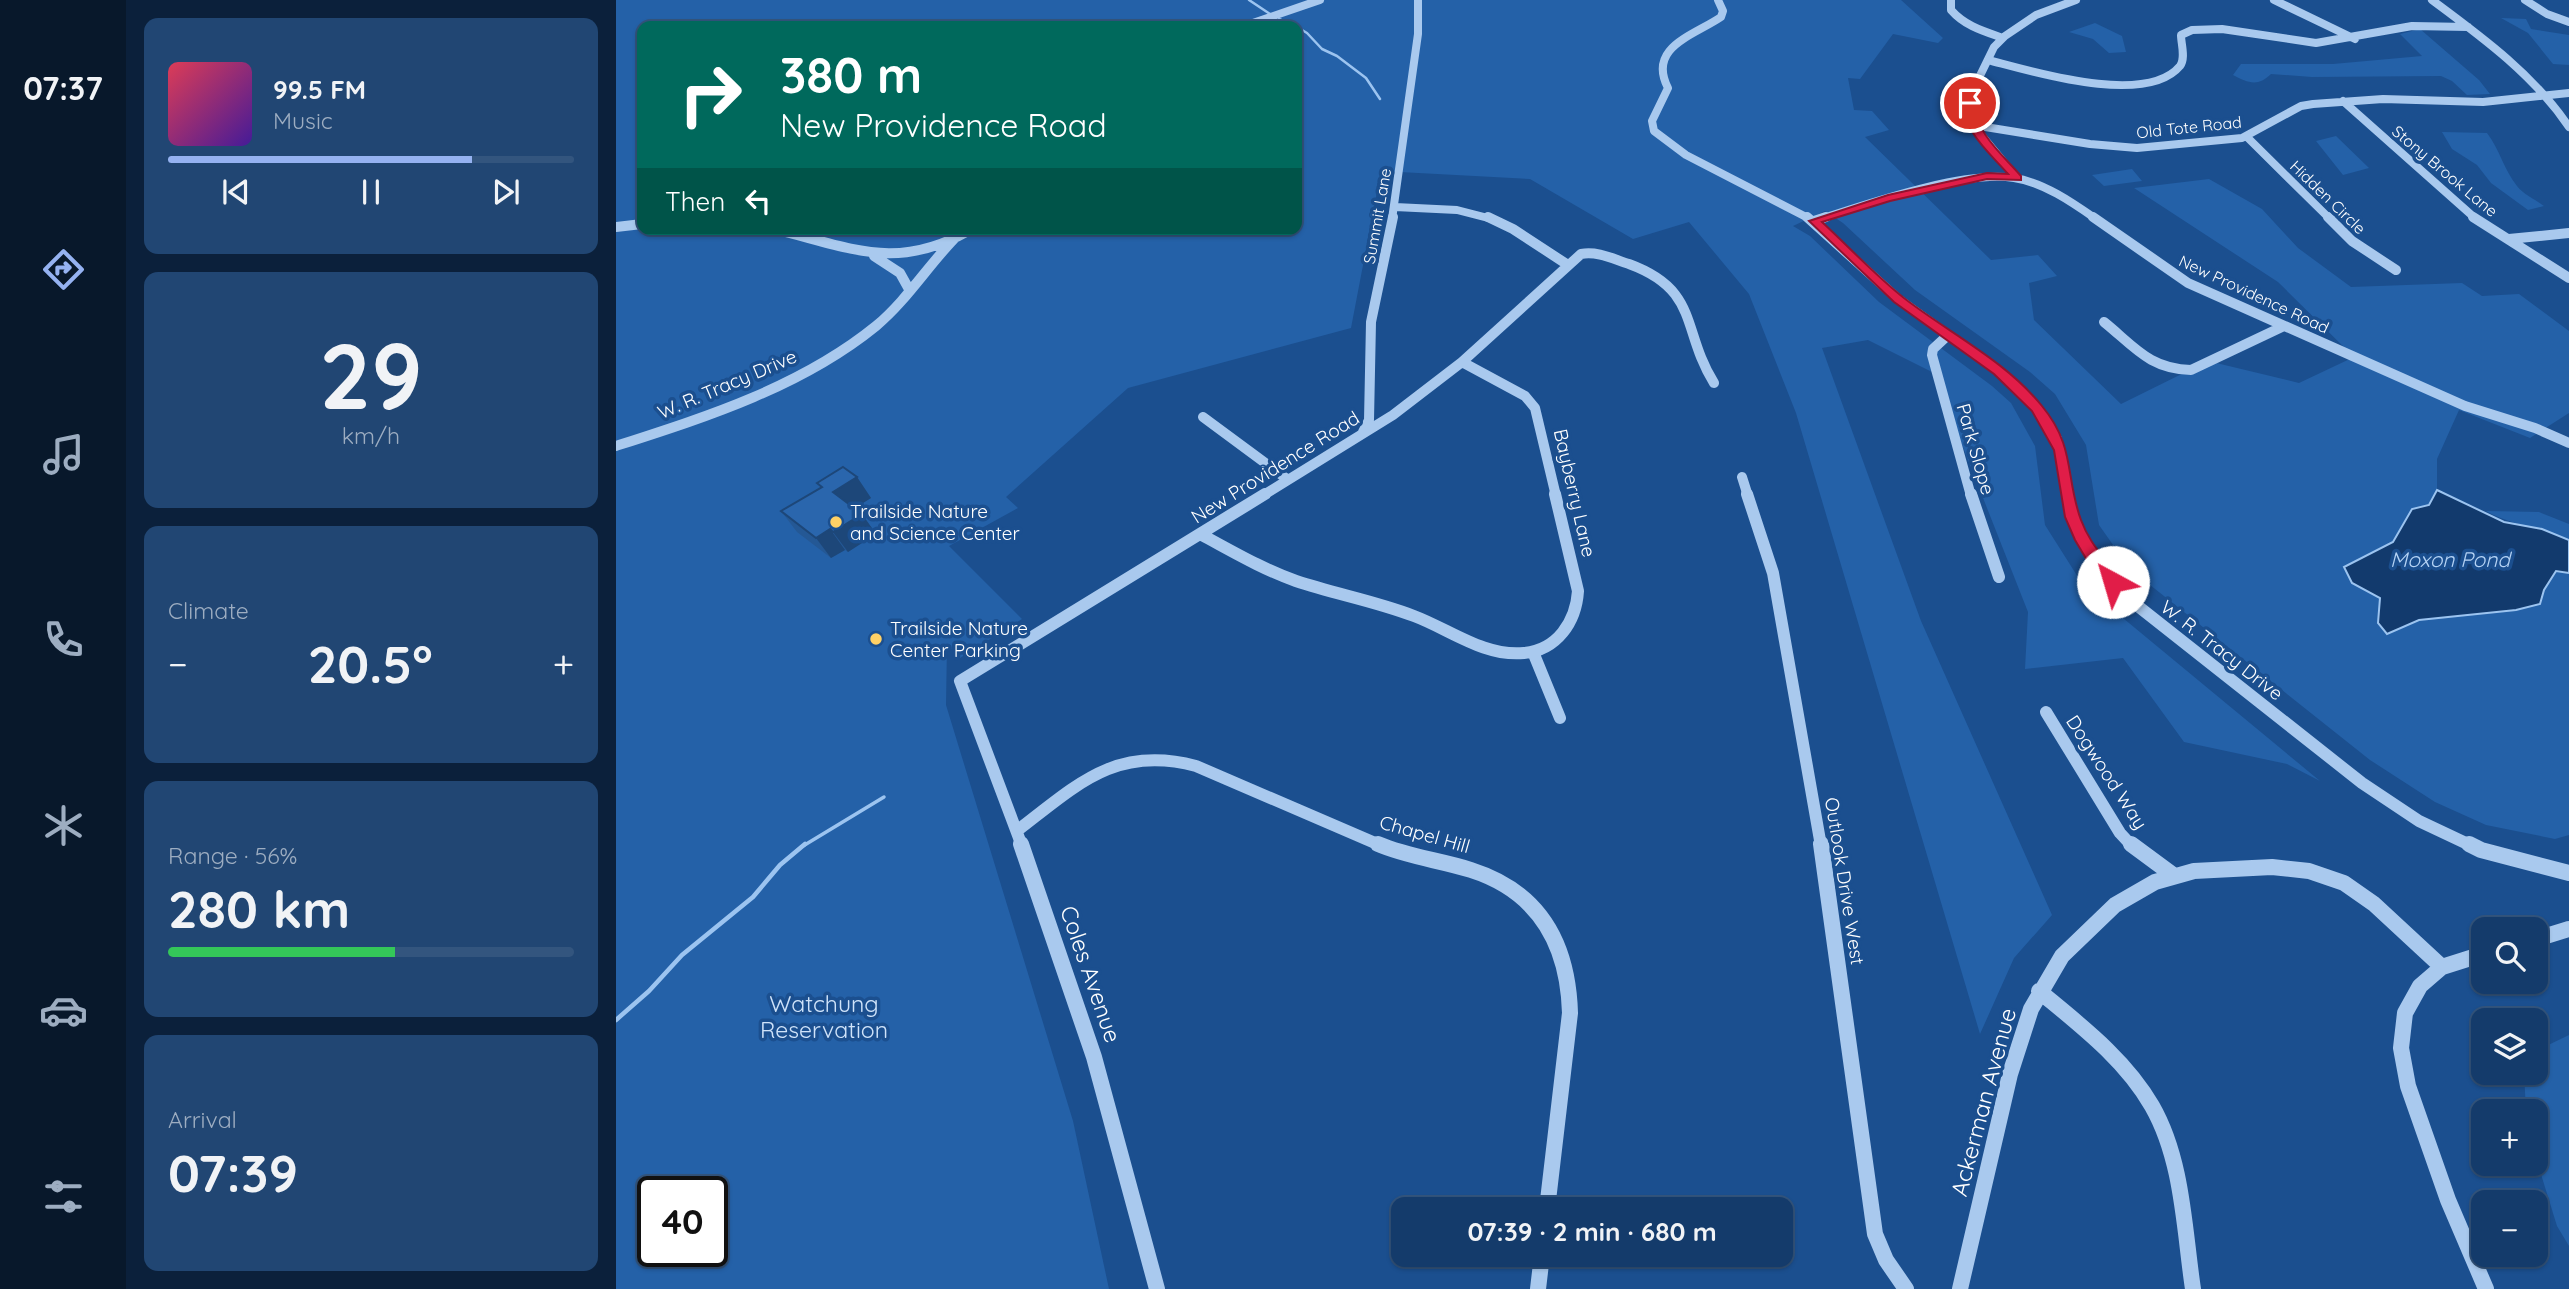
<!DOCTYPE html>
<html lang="en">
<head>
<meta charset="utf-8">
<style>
  :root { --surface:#143b6b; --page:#214673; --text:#f1f3f6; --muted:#9dadc1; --line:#33557e; --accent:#95b2f1 }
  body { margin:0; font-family:Quicksand,sans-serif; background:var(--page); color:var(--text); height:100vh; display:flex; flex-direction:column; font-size:26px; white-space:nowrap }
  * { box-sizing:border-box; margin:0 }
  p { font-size:23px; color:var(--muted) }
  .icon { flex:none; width:38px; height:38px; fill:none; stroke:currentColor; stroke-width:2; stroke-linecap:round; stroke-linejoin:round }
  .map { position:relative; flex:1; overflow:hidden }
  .drawer { display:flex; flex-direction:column; gap:18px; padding:18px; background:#0b203b; width:490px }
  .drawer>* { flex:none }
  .guide { position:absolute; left:21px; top:21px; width:665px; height:214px; border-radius:14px; box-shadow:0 2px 5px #0004,0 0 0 2px var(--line); background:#00695c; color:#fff; overflow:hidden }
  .tools { position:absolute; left:1855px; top:917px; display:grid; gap:14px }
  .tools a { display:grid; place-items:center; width:77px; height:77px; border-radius:14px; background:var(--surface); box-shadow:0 2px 5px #0004,0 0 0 2px var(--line); font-size:35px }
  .speed { position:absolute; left:21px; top:1176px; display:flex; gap:14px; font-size:35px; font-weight:700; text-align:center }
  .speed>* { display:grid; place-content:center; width:91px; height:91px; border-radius:50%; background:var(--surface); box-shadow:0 2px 5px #0004,0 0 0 2px var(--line); line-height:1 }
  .speed .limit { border:4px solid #111; border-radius:10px; background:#fff; color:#111 }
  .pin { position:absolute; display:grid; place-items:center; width:60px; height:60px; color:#fff; margin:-30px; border:4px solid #fff; border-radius:50%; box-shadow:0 2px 7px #0007 }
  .me { position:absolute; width:77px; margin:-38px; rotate:321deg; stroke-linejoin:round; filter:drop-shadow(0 0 5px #0008) }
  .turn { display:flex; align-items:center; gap:24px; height:147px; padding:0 28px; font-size:32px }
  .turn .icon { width:91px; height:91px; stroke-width:2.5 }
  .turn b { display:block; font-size:49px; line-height:60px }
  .then { display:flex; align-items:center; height:66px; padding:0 28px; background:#0003; gap:14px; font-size:26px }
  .big { font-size:52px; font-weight:700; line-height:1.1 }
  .drawer .card { flex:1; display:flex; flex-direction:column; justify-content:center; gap:10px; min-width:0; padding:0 24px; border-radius:14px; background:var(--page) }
  .drawer .dial { align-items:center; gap:0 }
  .dial b { font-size:91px; line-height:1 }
  .song { display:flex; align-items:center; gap:21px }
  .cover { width:84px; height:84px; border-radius:10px; background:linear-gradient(135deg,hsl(350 70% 55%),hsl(260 70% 35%)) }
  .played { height:7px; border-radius:4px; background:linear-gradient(90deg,var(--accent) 75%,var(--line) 75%) }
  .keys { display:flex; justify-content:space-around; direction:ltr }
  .heat { display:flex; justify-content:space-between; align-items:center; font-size:38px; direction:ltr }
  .charge { height:10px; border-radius:5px; background:linear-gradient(90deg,#34c759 56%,var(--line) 0) }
  .trip { position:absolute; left:775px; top:1197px; width:402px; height:70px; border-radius:14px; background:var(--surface); box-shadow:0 2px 5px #0004,0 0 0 2px var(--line); font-weight:700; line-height:70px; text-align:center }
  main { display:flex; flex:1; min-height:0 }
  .menu { display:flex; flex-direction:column; width:126px; justify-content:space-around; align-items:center; background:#08182b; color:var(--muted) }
  .menu .icon { width:49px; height:49px }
  .menu .active { color:var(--accent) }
  .menu b { font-size:32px; color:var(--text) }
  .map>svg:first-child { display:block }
  .green { fill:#2461a8; fill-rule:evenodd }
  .water { fill:#123a6d; stroke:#9cc4f0; stroke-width:2 }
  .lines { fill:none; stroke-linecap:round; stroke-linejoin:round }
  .stream-far2 { stroke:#9cc4f0; stroke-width:2.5 }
  .stream-far1 { stroke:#9cc4f0; stroke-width:3.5 }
  .stream { stroke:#9cc4f0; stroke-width:4.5 }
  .minor-far3 { stroke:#a9c9ee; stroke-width:8 }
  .minor-far2 { stroke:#a9c9ee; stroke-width:10 }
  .minor-far1 { stroke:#a9c9ee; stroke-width:12 }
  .minor { stroke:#a9c9ee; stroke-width:16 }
  .wall { fill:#245895 }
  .shaded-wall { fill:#1d4779 }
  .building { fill:#2a66ad; stroke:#1d4779; stroke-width:2 }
  .route { fill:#e11d48; stroke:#92132f; stroke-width:2 }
  .poi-dot { fill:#ffd166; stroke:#1b4f8f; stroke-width:2.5 }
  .labels { text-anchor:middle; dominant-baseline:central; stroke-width:7; stroke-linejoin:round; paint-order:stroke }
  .far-street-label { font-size:16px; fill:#fff; stroke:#1b4f8f }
  .street-label { font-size:19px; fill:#fff; stroke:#1b4f8f }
  .poi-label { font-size:19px; fill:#fff; stroke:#1b4f8f; text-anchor:start }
  .water-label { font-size:21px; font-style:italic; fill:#b5d3f5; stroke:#1b4f8f }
  .near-street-label { font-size:23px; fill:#fff; stroke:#1b4f8f }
  .near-park-label { font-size:23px; fill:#cfe3fa; stroke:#1b4f8f }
</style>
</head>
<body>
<main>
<nav class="menu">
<b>07:37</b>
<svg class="icon active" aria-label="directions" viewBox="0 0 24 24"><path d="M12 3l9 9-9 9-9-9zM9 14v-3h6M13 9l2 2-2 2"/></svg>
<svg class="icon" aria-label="music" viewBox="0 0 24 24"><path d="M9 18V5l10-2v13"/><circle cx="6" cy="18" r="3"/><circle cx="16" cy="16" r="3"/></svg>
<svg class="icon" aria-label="phone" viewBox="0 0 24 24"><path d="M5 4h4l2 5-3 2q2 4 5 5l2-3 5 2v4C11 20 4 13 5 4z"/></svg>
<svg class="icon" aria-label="climate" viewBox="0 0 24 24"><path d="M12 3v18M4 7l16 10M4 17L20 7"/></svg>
<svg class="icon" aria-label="car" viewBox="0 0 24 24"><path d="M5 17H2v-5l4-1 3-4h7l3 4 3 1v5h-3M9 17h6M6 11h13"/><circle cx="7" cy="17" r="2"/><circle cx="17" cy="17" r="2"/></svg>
<svg class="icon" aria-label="filters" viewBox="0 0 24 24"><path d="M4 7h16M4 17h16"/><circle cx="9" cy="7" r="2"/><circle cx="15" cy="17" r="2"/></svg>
</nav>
<section class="drawer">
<div class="card">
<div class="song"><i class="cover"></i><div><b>99.5 FM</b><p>Music</p></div></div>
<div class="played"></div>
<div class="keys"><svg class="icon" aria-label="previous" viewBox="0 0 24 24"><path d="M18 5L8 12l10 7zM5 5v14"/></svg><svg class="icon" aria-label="pause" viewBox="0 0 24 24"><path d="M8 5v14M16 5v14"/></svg><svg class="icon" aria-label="next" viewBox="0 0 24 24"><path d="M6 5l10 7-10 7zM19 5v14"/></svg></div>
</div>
<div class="card dial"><b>29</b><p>km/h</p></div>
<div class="card"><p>Climate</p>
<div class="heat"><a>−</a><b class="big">20.5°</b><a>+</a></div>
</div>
<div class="card"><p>Range · 56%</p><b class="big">280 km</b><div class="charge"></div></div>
<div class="card"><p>Arrival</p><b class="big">07:39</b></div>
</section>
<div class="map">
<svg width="1953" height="1289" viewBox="0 0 1953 1289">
  <rect width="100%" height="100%" fill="#1b4f8f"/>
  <path class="green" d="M0,0H1285L1327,38L1322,43L1277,34L1244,79L1232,78L1238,110L1256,111L1273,130L1249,137L1375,260L1422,255L1441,276L1413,283L1418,320L1505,404L1592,361L1683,383L1738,357L1662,282L1518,188L1593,179L1646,209L1682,248L1735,287L1846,283L1866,296L1903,294L1953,331V413L1914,438L1843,410L1821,459V490L1813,505L1796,509L1777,542L1728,567L1736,583L1764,598L1762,623L1771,634L1803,620L1900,610L1924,604L1928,590L1940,570L1953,573V835L1939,839L1870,825L1819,802L1754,760L1514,569L1483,525L1470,445L1439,394L1414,372L1299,290L1227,223L1209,211L1177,226L1194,236L1263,302L1376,386L1395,403L1419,446L1429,525L1467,585L1704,781L1671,764L1568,742L1507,658L1409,669L1412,612L1343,437L1324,376L1252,340L1206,348L1305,621L1436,915L1398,958L1364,1034L1180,413L1133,294L1073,222L1017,239L914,179L765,171L735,328L512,388L390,497L402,508L333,546L406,619L344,658L331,644L330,705L457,1121L493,1289H0ZM26,26H681V229H26ZM37,1192H96V1251H37Z
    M1885,18L1910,19L1915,29L1953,35V65L1937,64L1912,33Z
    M1479,23L1506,36L1510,52L1493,53L1477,39L1453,32Z
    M1804,29L1863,80L1874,94L1851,95L1836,81L1825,76L1696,77L1655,74C1642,87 1632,83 1617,75L1625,64H1717L1806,56L1784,34Z
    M1826,132L1871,133C1884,150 1888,170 1901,186C1907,194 1920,200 1928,206L1912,210L1875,183L1861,165L1836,149Z
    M1720,136L1753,168L1727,175L1700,141Z
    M1516,169L1526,181L1488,186L1476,175Z
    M1870,511L1923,512L1953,524V540C1926,527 1896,526 1870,511Z
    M1953,1035V1246L1941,1226L1920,1158V1111H1910L1908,1073H1920V1051Z"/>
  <path class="water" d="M1821,490L1888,522L1926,529L1953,540V573L1940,571L1928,590L1924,604L1900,610L1803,620L1771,634L1762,623L1764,598L1736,583L1728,567L1777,542L1796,509L1813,505Z"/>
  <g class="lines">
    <path class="stream-far2" d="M633,0L654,14
      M663,19L679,26
      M681,27L691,33L706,49L721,56L750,78L764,99"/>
    <path class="stream-far1" d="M187,846L268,797"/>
    <path class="stream" d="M0,1020L33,991L66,955L137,897L164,865L189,844"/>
    <path class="minor-far3" d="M1102,0L1107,11L1105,17C1077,36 1031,47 1052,88L1036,121L1038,131L1070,155L1194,219
      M1335,0V10C1349,26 1367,31 1387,38
      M1658,0L1739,39
      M1816,0C1866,37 1918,75 1953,127
      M1909,0L1931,14L1953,22
      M628,26L704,0
      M1372,60C1415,71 1530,107 1564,66C1570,58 1565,44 1565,35L1576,30L1606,29L1700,43L1796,26L1852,27
      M1727,101L1860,219
      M1357,125L1474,144L1521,148L1626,138L1685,106L1697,104L1767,99L1867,102L1953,93
      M1631,137L1714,219
      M1401,178L1357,125L1353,110L1357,90L1378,47L1389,36L1420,15L1460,0
      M779,207L841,210L876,219
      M776,219L802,34V0
      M1204,219C1254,203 1348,170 1398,178C1427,182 1457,203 1480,219"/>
    <path class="minor-far2" d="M872,217L897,229L952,265
      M1191,217L1282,299L1382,371L1421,408L1441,439L1452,496
      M1477,217L1572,283L1849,406L1919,428L1953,443
      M1712,217L1736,241L1780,270
      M1857,217L1953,278
      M1198,221L1210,217
      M0,227L26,224
      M157,229C234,247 280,273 356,229
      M1893,239L1953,233
      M258,256L284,273L294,291
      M1488,322C1518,346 1533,369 1575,370L1668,326
      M1331,336L1317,349L1316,355L1355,496
      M846,362L909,396L919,408L940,496
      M587,417L671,479
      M747,432L753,420L755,322L777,217
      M0,446C90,417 185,387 260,326C290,301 311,267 338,239
      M1126,477L1132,496
      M646,496L777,415L846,362L965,254C982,251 997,259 1013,264C1084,290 1065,330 1098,383"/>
    <path class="minor-far1" d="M1131,494L1157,573L1205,846
      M1355,494L1383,577
      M1452,494L1456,517L1480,563L1518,603L1746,783L1803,821L1856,846
      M584,534C616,551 646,569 680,581C719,594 759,601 798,616C833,629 868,657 908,653C941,650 960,622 962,591L939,494
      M917,652L944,718
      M1430,712L1504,833L1516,846
      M402,830C462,784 500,745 580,766L766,846
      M406,846L344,681L649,494"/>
    <path class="minor" d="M405,844L478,1057L541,1289
      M762,844C792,857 824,860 855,870C924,892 952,944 954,1013L931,1209
      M1205,844L1259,1234L1270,1260L1290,1289
      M1515,844L1557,875
      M1853,844L1865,850L1953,873
      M1920,939L1953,929
      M1867,954L1826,967L1804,986L1789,1013L1785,1048L1792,1086L1832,1200L1870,1289
      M1423,991C1464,1025 1509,1059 1536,1106C1567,1160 1568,1229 1577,1289
      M922,1289L926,1255
      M1344,1289L1394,1074L1415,1009L1446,956L1499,905L1539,882L1578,871L1656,867L1693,871L1728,883L1758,904L1826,967"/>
  </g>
  <path class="wall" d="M241,477L255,498L238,508L246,514L260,534L232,552L229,550L215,558L181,532L165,511L205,488L201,483Z"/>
  <path class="shaded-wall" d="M241,477L255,498L231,513L217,492Z
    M246,514L260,534L232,552L217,532Z
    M214,529L229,550L215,558L200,538Z"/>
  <path class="building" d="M227,467L241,477L217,492L246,514L217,532L214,529L200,538L165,511L206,487L201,483Z"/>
  <path class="route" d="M1350,100L1359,103C1359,133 1386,154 1405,176V180L1371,179L1274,201L1206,222C1233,247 1259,275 1288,298C1333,333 1390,361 1426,406C1460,447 1449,477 1465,520C1475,547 1491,559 1505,582L1497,588L1492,586L1475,567L1459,540L1449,517L1438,450L1416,411L1378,374L1278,302L1193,221L1272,195L1371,173L1392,174C1375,154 1343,129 1350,100Z"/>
  <g class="poi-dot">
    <circle cx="220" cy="522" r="7"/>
    <circle cx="260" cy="639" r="7"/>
  </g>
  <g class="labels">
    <g class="far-street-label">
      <text transform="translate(1573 127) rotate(-6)">Old Tote Road</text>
      <text transform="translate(1829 171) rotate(40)">Stony Brook Lane</text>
      <text transform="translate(1712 197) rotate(44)">Hidden Circle</text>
      <text transform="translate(761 216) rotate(-80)">Summit Lane</text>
      <text transform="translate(1638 294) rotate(25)">New Providence Road</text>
    </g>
    <g class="street-label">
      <text transform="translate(111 384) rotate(-23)">W. R. Tracy Drive</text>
      <text transform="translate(1360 449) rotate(74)">Park Slope</text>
      <text transform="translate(659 467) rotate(-32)">New Providence Road</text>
      <text transform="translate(959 493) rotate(77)">Bayberry Lane</text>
      <text transform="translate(1606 650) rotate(38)">W. R. Tracy Drive</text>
      <text transform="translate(1491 772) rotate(57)">Dogwood Way</text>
      <text transform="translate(809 834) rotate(16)">Chapel Hill</text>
      <text transform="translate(1229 881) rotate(81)">Outlook Drive West</text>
    </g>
    <g class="poi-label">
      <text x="234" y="511">Trailside Nature<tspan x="234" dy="22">and Science Center</tspan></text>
      <text x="274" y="628">Trailside Nature<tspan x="274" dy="22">Center Parking</tspan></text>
    </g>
    <g class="water-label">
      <text x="1834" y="559">Moxon Pond</text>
    </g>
    <g class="near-street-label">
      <text transform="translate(475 974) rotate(71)">Coles Avenue</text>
      <text transform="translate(1367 1102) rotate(-75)">Ackerman Avenue</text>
    </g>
    <g class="near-park-label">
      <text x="208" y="1003">Watchung<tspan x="208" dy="26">Reservation</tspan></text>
    </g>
  </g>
</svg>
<div class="tools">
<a><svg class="icon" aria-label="search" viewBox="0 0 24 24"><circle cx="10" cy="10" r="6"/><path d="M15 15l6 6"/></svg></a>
<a><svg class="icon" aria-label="layers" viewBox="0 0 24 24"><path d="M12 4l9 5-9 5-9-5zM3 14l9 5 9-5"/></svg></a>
<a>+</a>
<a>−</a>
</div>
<div class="speed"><div class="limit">40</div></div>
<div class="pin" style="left:1354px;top:103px;background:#d93025"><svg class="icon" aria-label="arrive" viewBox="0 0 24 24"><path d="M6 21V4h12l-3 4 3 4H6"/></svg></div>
<svg class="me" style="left:1497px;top:582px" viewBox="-20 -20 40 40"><circle r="19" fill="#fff"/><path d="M0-13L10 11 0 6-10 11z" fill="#e11d48"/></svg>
<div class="trip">07:39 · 2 min · 680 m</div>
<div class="guide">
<div class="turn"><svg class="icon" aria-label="right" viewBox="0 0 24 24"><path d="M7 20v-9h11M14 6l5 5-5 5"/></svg><div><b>380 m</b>New Providence Road</div></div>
<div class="then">Then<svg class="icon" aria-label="left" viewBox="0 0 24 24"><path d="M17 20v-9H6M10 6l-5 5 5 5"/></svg></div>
</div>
</div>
</main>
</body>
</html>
